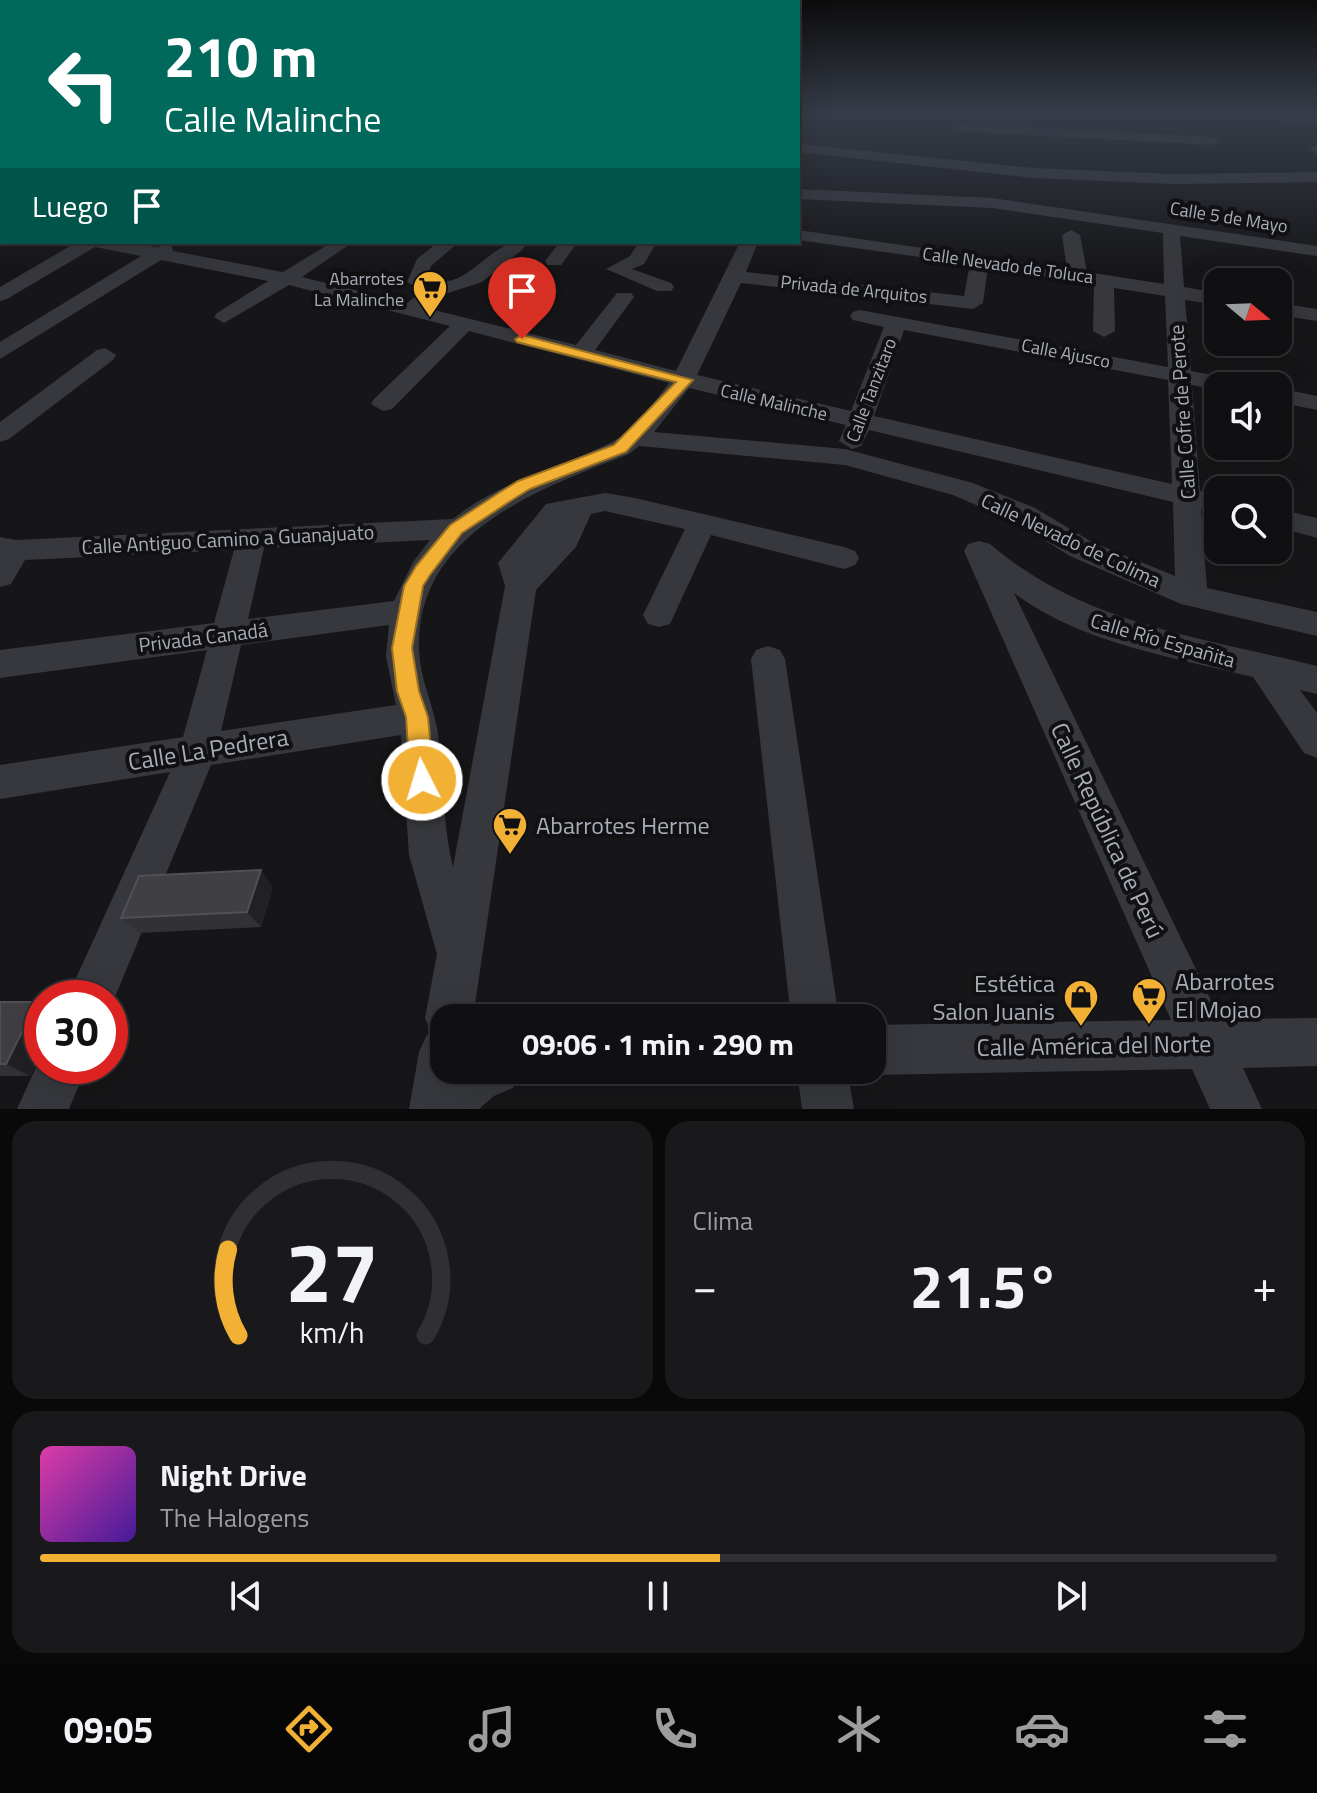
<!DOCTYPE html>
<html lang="es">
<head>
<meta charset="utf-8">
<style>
  :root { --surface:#101012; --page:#19191b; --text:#f1f3f6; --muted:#9c9d9f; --line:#303032; --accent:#f2b134 }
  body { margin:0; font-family:"Titillium Web",sans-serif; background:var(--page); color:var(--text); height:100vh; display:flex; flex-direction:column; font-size:30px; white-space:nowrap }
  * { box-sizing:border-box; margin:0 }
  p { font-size:26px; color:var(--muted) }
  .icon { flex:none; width:44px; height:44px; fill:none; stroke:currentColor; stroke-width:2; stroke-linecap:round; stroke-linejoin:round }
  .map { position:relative; height:1109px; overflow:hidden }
  .drawer { display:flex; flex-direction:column; gap:12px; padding:12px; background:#09090a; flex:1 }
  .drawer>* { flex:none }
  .hud { position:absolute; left:0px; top:0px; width:800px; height:244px; box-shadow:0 8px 32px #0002,0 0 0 2px var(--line); background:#00695c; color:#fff; overflow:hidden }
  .needle { width:52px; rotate:109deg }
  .buttons { position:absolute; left:1204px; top:268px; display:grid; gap:16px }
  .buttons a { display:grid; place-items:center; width:88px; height:88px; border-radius:16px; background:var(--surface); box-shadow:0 8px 32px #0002,0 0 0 2px var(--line); font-size:40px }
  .speed { position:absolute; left:24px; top:980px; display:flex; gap:16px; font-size:40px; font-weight:700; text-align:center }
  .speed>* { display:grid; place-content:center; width:104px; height:104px; border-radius:50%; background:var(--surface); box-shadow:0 8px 32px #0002,0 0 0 2px var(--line); line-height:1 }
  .speed .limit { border:12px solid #d22; background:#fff; color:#111 }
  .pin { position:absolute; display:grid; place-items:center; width:68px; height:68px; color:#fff; margin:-82px -34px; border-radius:50% 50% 50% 0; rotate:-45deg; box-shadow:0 0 8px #0007 }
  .pin .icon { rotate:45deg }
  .me { position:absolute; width:88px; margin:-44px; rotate:355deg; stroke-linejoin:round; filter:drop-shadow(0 0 6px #0008) }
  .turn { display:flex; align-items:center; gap:28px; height:168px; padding:0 32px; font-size:36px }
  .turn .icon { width:104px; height:104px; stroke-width:2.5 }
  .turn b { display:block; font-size:56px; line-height:68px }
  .then { display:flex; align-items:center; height:76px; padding:0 32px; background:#0003; gap:16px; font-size:30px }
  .big { font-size:60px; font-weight:700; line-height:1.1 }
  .drawer .widget { flex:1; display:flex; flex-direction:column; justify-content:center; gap:12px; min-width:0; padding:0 28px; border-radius:24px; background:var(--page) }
  .drawer .dial { align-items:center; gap:0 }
  .dial svg { height:208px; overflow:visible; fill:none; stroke:var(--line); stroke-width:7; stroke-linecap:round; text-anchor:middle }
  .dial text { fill:var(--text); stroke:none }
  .song { display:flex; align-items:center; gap:24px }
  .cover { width:96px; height:96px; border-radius:12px; background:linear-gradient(135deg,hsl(320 70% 55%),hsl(260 70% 35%)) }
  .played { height:8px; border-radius:4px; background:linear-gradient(90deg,var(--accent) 55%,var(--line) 55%) }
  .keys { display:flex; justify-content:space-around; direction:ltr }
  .heat { display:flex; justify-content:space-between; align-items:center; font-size:44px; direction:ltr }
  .drawer .tiles { flex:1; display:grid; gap:12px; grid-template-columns:1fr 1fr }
  .widget:last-child { grid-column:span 2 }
  .trip { position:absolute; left:430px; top:1004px; width:456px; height:80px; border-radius:24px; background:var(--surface); box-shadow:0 8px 32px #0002,0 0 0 2px var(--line); font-weight:700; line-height:80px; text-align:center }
  .dock { display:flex; height:128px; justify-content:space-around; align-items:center; background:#060607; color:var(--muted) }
  .dock .icon { width:56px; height:56px }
  .dock .selected { color:var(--accent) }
  .dock b { font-size:36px; color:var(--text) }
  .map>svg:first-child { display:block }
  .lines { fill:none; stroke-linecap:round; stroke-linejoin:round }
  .minor { fill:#37383d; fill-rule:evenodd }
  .wall { fill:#323236 }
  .shaded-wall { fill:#212124 }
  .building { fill:#3f3f44; stroke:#4f5156; stroke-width:2 }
  .route { fill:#f2b134; stroke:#9d7322; stroke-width:2 }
  .labels { text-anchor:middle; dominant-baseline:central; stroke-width:8; stroke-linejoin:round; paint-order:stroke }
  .far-street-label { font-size:18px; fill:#a8adb8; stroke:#111113 }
  .far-poi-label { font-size:18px; fill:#a8adb8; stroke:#111113; text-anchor:end }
  .street-label { font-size:20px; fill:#a8adb8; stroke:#111113 }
  .near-street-label { font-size:24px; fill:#a8adb8; stroke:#111113 }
  .near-poi-label { font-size:24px; fill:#a8adb8; stroke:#111113; text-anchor:start }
</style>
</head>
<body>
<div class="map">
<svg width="1317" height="1109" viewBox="0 0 1317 1109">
  <rect width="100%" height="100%" fill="#161618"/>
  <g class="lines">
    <path class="minor" d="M1274,115L1317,118V126L1283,123Z
      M961,124L1213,137L1220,141L1213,145L956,131V125Z
      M0,140H2V150H0Z
      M798,144L1033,168L1173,174L1317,172V182L1173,184L1033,178L798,152Z
      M1316,145H1317V154L1309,149Z
      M798,189L992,198L1317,246V256L1180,236L1184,287L1218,293V305L1185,300L1191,371L1243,381L1247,386H1218V390L1192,385L1200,491L1218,495V513L1201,509L1207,588L1317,612V636L1181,604L1070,556L1015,522L953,495L845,465L639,446L629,454C539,489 414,533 419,651C420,679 434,706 438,734C444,778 442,823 453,867L505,586L498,563L546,504L605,493L635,498L844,547L855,551L859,558L855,565L844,569L711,535L670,624L659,627L648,624L643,615L685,529L605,511L591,514L576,547L536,590L473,1018H444V1070H520L513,1088L494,1096L479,1109H409L419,1052L427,1035L431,1033L425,1018L437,954L409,855L401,735L211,765L110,1009V998H67L170,772L0,799V765L183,737L207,650L0,678V650L214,623L234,550L25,560L11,584L0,587V537L16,540L453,519C499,481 556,470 608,444C633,433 653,404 669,383L469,331L392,409L383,411L371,404L374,399L450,326L289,285L224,323L214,317L217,313L268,281L161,260L0,359V342L141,256L95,247L7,299L0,301V287L77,242H126L155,247L171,245L173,251L283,272L332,242H353L302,277L407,303L423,291L407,282L417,259L438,242H459L431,266L427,279C467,294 487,242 522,242L525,246L522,250L482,282L445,294L426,308L576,345L617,293H631L634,297L595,350L676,371L740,242H758L746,272L964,296L970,264L798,240V230L1067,269L1062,235L1071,230L1080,235L1087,272L1164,284L1163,233L992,208L798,199ZM988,267L1094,285L1093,331L1104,337L1115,331L1114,288L1165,296L1168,367L860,310L853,312L850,316L853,320L884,327L851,411L697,375L741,283L973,309L983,303ZM904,330L1168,380L1172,484L874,416ZM689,388L846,425L839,441L852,449L861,446L869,430L1173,502L1175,576L1092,542L1035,508L973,483L845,449L654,432ZM430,540L413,562L394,601L248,619L264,548ZM389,625L386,656L396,705L221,731L241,645Z
      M0,225H2V235H0Z
      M560,242H578L561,265H547L545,261Z
      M639,242H657L644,264L632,269L671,283L674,287L671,291H657L606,269L630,256Z
      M1278,303L1317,309V321L1278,315Z
      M105,348L116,355L113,360L9,439L0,442V422L97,350Z
      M1278,388L1317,396V410L1278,402Z
      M1278,509L1317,518V538L1278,527Z
      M979,541L990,544C1083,624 1200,637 1317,666V694L1300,690L1317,713V758L1304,753L1253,677C1173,657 1082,644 1014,593L1220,1019L1317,1018V1066L1243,1068L1262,1109H1210L1192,1069L872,1075L861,1070H872V1025L1171,1020L964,551L968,544Z
      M768,646L780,650L785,659L839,1018H791L751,659L756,650Z
      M42,1054V1066H87L69,1109H17Z
      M797,1070H847L854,1109H802Z"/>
  </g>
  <path class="wall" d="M273,887L261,927L139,933L121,918Z
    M0,1002L42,1005V1052L30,1076H0Z"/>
  <path class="shaded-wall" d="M261,870L273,887L261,927L247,912Z
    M37,1002L42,1005V1052L30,1076L6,1064Z"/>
  <path class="building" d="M261,870L247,912L121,918L139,876Z
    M0,1002H37L6,1064H0Z"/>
  <linearGradient id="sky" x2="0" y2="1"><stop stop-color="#0c0c0d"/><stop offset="0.42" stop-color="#363c48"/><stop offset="1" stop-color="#363c48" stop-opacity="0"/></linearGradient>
  <rect width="1317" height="271" fill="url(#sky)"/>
  <path class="route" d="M522,335L693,380L626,452L530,489L512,500L462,533L430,575L423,586L412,648L419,691L428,717L434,780L431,788L422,791L414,788L410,780L406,717L397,691L392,648L404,586L416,566L450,525L500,492L518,481L614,445L676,382L517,342L515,339Z"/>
  <defs>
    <symbol id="supermarket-pin" viewBox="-11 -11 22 30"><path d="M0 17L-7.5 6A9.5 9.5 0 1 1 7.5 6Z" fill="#f2b134" stroke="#111113"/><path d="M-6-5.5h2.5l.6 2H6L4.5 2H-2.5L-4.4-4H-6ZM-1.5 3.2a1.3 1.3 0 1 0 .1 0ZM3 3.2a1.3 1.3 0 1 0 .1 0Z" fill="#111"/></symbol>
    <symbol id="shop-pin" viewBox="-11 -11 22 30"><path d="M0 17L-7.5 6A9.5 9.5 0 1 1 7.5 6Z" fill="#f2b134" stroke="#111113"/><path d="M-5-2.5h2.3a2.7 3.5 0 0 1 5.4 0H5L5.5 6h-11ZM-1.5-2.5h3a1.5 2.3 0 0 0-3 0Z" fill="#111"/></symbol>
  </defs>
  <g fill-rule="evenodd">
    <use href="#supermarket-pin" x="410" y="268" width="40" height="54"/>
    <use href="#supermarket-pin" x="490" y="805" width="40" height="54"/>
    <use href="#supermarket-pin" x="1129" y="975" width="40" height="54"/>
    <use href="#shop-pin" x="1061" y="977" width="40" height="54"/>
  </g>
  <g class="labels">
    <g class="far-street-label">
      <text transform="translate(1229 217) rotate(9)">Calle 5 de Mayo</text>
      <text transform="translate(1008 265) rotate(8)">Calle Nevado de Toluca</text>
      <text transform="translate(854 289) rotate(6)">Privada de Arquitos</text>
      <text transform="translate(1066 353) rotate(11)">Calle Ajusco</text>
      <text transform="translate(871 390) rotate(-69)">Calle Tanzitaro</text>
      <text transform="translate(774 402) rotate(13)">Calle Malinche</text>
    </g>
    <g class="far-poi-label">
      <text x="404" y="278">Abarrotes<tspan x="404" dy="21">La Malinche</tspan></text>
    </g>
    <g class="street-label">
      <text transform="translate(1182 412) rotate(-94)">Calle Cofre de Perote</text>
      <text transform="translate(228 539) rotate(-3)">Calle Antiguo Camino a Guanajuato</text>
      <text transform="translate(1071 540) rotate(25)">Calle Nevado de Colima</text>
      <text transform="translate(203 637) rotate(-7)">Privada Canadá</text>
      <text transform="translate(1163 640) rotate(16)">Calle Río Españita</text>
    </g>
    <g class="near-street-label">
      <text transform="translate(208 749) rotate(-9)">Calle La Pedrera</text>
      <text transform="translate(1108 830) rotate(65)">Calle República de Perú</text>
      <text transform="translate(1094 1045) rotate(-1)">Calle América del Norte</text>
    </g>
    <g class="near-poi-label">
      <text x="536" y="825">Abarrotes Herme</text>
      <text x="1175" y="981">Abarrotes<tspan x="1175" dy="28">El Mojao</tspan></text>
      <text x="1055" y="983" text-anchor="end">Estética<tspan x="1055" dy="28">Salon Juanis</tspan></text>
    </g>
  </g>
</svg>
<div class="buttons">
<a><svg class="needle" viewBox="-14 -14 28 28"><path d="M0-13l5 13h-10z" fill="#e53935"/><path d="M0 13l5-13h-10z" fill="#9c9d9f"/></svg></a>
<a><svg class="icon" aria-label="sound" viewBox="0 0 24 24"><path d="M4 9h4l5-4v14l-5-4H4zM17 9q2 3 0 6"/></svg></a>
<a><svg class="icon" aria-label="search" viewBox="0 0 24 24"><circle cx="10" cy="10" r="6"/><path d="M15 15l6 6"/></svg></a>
</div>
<div class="speed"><div class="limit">30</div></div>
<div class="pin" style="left:522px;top:339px;background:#d93025"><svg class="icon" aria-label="arrive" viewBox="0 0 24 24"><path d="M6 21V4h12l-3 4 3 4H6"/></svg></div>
<svg class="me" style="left:422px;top:780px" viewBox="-20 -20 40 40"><circle r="17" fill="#f2b134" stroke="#fff" stroke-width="3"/><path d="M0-11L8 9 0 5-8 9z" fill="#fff"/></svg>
<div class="trip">09:06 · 1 min · 290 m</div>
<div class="hud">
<div class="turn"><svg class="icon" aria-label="left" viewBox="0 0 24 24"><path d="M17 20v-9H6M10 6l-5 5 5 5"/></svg><div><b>210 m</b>Calle Malinche</div></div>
<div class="then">Luego<svg class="icon" aria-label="arrive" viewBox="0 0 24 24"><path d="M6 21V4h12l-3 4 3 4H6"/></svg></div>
</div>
</div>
<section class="drawer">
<div class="tiles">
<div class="widget dial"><svg viewBox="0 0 100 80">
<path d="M14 69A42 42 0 1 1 86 69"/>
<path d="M14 69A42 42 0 0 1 10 36" stroke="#f2b134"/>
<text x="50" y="56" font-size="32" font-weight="700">27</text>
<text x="50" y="72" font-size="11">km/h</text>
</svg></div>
<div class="widget"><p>Clima</p>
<div class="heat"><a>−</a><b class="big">21.5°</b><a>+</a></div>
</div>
<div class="widget">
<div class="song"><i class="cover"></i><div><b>Night Drive</b><p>The Halogens</p></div></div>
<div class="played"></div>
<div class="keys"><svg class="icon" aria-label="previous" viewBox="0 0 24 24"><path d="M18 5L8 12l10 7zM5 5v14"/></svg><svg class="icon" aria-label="pause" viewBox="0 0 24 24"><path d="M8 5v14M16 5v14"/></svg><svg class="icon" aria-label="next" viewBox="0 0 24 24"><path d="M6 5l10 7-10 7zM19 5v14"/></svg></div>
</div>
</div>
</section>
<nav class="dock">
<b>09:05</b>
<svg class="icon selected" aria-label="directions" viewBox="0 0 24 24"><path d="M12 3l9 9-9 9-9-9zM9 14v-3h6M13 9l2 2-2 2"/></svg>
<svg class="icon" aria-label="music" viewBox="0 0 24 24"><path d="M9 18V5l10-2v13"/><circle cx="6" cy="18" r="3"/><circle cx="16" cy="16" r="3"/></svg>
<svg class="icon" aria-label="phone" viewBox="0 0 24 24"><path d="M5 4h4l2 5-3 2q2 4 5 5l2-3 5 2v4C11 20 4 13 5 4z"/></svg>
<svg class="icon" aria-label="climate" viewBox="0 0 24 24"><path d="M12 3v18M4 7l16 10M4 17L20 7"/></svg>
<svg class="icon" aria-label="car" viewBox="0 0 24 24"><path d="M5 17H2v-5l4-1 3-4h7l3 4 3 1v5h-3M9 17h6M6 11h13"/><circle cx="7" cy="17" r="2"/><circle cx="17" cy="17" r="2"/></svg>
<svg class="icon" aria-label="filters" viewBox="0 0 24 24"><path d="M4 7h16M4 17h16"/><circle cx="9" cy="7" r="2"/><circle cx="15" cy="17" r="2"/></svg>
</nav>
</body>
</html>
